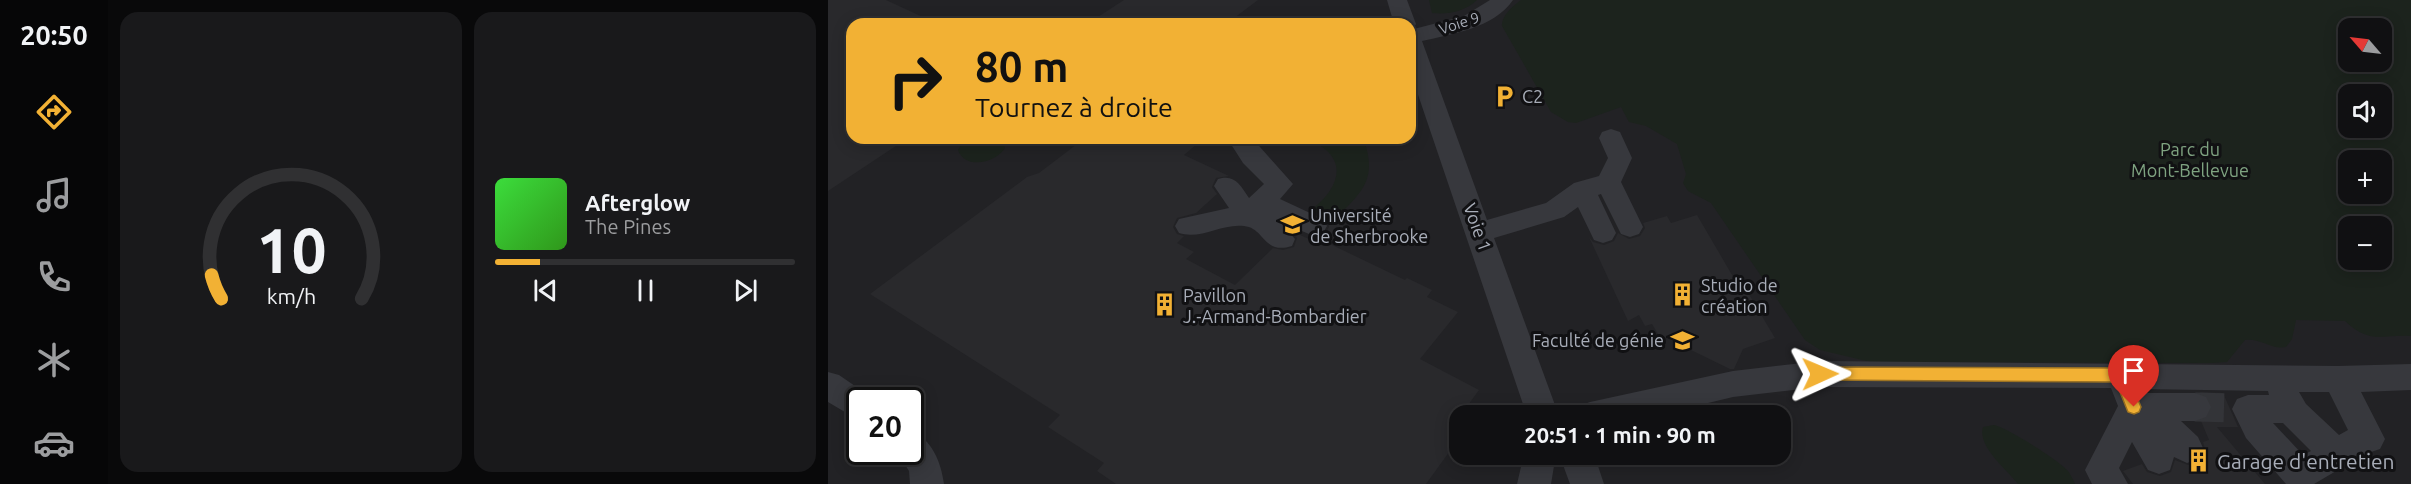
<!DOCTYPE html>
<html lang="fr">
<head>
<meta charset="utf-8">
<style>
  :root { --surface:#101012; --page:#19191b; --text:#f1f3f6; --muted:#9c9d9f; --line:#303032; --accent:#f2b134 }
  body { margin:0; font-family:Ubuntu,sans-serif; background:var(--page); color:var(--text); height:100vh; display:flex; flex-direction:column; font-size:22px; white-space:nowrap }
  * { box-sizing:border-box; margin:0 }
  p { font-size:20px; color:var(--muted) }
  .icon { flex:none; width:33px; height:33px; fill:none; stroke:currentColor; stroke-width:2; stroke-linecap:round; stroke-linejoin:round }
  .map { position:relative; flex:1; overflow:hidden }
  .details { display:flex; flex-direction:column; gap:12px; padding:12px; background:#09090a; width:720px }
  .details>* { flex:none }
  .guide { position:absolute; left:18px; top:18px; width:570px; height:126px; border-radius:18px; box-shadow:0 3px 15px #0003,0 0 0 2px var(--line); background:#f2b134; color:#111; overflow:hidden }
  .needle { width:39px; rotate:298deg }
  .fabs { position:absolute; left:1510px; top:18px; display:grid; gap:12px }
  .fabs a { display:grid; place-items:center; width:54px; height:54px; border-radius:12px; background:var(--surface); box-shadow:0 3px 15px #0003,0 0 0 2px var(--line); font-size:30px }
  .speed { position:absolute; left:18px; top:387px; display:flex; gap:12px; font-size:30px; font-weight:700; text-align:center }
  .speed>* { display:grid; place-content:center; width:78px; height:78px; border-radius:50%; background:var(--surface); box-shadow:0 3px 15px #0003,0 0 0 2px var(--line); line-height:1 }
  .speed .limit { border:3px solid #111; border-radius:9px; background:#fff; color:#111 }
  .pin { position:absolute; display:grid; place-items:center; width:51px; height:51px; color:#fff; margin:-62px -26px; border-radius:50% 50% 50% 0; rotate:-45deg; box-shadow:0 0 6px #0007 }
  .pin .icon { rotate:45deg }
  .me { position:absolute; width:66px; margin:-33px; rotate:89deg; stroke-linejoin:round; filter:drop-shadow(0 0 4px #0008) }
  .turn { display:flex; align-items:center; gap:21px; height:126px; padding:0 30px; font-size:27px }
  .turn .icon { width:78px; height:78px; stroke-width:2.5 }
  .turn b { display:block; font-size:42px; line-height:51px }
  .details .tile { flex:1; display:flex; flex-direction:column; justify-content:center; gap:9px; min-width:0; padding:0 21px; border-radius:18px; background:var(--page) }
  .details .dial { align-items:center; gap:0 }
  .dial svg { height:156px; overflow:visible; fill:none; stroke:var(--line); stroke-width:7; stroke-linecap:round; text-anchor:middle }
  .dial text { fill:var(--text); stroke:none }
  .song { display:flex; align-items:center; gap:18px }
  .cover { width:72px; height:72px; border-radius:9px; background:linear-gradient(135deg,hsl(120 70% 55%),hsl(110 70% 35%)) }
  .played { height:6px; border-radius:3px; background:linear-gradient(90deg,var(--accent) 15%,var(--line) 15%) }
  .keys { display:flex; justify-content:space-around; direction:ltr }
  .details .tiles { flex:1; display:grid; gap:12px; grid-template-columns:repeat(2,1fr) }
  .trip { position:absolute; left:621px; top:405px; width:342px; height:60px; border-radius:18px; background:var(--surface); box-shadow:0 3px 15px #0003,0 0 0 2px var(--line); font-weight:600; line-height:60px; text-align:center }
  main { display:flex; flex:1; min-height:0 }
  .menu { display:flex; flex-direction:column; width:108px; justify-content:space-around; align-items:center; background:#060607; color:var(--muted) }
  .menu .icon { width:42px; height:42px }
  .menu .active { color:var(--accent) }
  .menu b { font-size:27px; color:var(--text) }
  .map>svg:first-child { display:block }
  .built { fill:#222225; fill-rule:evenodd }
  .green { fill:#1c231d; fill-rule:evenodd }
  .building { fill:#29292c }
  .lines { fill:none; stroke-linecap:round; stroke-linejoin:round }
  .minor-tunnel { stroke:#333438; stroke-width:29; stroke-dasharray:29 15; stroke-linecap:butt }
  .minor { fill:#37383d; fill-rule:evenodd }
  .route { fill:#f2b134; stroke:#9d7322; stroke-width:1.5 }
  .labels { text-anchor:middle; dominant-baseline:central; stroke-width:6; stroke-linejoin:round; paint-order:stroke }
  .far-street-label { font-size:15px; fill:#a8adb8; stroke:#111113 }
  .poi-label { font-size:18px; fill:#a8adb8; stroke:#111113; text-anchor:start }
  .park-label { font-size:18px; fill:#7fa381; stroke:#111113 }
  .street-label { font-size:18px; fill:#a8adb8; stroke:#111113 }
  .near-poi-label { font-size:21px; fill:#a8adb8; stroke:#111113; text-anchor:start }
</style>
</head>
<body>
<main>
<nav class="menu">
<b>20:50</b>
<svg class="icon active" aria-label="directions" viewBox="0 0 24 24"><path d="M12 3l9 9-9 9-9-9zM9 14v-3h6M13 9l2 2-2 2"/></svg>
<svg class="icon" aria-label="music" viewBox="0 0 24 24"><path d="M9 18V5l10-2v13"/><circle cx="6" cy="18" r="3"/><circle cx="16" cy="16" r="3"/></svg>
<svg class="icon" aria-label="phone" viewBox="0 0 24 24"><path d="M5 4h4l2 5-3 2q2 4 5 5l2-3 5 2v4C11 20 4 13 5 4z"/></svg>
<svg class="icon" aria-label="climate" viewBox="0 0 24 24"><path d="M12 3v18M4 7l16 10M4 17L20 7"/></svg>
<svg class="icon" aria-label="car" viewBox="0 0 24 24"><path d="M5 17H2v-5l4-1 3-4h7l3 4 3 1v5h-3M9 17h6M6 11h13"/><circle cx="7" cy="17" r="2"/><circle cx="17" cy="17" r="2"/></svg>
</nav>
<section class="details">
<div class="tiles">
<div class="tile dial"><svg viewBox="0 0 100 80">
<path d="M14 69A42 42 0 1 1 86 69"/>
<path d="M14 69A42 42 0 0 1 9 57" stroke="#f2b134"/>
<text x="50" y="56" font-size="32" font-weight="700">10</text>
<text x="50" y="72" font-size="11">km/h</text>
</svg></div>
<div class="tile">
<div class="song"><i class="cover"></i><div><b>Afterglow</b><p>The Pines</p></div></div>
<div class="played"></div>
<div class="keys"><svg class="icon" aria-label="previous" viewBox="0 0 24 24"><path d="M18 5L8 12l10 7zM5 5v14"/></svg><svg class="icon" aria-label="pause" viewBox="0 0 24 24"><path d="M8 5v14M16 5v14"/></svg><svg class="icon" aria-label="next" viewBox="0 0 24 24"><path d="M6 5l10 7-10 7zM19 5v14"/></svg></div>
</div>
</div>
</section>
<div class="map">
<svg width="1583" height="484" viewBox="0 0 1583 484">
  <rect width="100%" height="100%" fill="#161618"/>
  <path class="built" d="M0,0H813L1583,322V484H0ZM24,24H582V138H24ZM32,400H82V452H32ZM632,416H952V454H632Z"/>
  <path class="green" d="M601,0H649C638,11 620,15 604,13Z
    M693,0H1583V336C1554,334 1542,345 1517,321L1468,320L1464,339L1458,347C1443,350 1433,338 1417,340L1399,362L1383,363L1043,362L992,350L977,340L883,203L860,191L855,183L858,174L849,144L818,126L801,122L793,107L748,123L740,122L723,112L674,26C673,16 685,6 693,0ZM1521,28H1554V62H1521ZM1521,94H1554V128H1521ZM1521,160H1554V194H1521ZM1521,226H1554V260H1521Z
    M137,138H173L177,148C168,163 137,170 130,150Z
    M475,138L536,140C550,181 533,193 505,221L483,210C516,185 521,153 475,138Z
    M1166,425C1178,427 1232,461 1240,471C1243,475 1245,480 1247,484H1190C1178,469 1149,446 1155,427Z"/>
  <path class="building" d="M0,0H58L110,24H24V138H80L0,191Z
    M296,0H430L398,24H259Z
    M257,138H376L356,155L401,176L388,178L384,187L389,194L368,213L349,218L345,227L349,234L356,236L349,243L366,252L358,259L407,285L445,248L455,250L466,247L469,238L463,231L481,239L487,238L497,234L501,227L500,219L518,227L502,244L577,280L579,278L604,290L599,297L630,312L592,359L651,390L632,416V437L598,484H288L269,471L276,463L220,427L232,415L42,294L199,177L211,173Z
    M869,215L914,292L919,291L947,338L915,349L906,369H902L830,334L824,324L817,326L811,315L800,321L761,237L765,242L776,245L786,241L790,233L801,239L812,236L817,228L815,223L839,216L843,223Z
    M1371,392L1395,393L1410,427H1389L1437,484H1305L1295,471L1314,464L1319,472L1332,476L1343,472L1347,460L1360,465L1372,460L1377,449L1375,442L1381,440L1373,421L1380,418L1385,406L1380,396Z"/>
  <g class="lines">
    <path class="minor-tunnel" d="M1367,407L1402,408"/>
    <path class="minor" d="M559,0H579L588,24L585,29H582V24H566Z
      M662,0H685C666,28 624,34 594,41L659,220L718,203L746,183L771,176L780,158L771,138L774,132L783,129L792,132L804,158L793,182L815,227L811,234L802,237L793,234L773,194L770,195L788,233L784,240L775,243L766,240L750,207L736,217L666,238L731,416H699L582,71V30L636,16Z
      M399,138H424L465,184L452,199L495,219L499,226L495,233L486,236L452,222L467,239L464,246C435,255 437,228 416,226C394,223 373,240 351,233L347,226L351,219L401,208L386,186L390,179C407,174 412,185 421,198L436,184L415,163Z
      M992,361L1510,366L1583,364V390L1533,392L1557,439L1552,449L1537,454L1486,484H1458L1418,438L1404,409L1409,399L1420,395H1441L1440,391L1314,389L1316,393H1367L1378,397L1383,407L1378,417L1367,421H1353L1370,437L1375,448L1370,459L1359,463L1346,457L1342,470L1331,474L1320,470L1304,442L1291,468L1300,484H1264L1257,470L1290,406L1283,388L992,387L905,397L826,416H747L751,406L762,402L905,371ZM1471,392H1501L1520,430L1511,435L1478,404ZM1445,423H1455L1483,451L1475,455Z
      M0,372L11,375L43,397L45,400H32V421L0,402Z
      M82,430C104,439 113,462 116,484H82L81,471L69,452H82Z
      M696,454H728L723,484H689Z
      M731,454H766L776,484H742Z"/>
  </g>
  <path class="route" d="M992,367L1293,368L1298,370L1313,407L1311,412L1306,414L1300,412L1288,382L992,380L984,374Z"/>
  <defs>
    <symbol id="parking-bare" viewBox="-9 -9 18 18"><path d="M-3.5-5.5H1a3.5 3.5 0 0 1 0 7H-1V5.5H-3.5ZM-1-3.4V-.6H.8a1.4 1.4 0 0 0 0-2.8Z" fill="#f2b134" stroke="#111113" stroke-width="2.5" paint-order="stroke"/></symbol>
    <symbol id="university-bare" viewBox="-9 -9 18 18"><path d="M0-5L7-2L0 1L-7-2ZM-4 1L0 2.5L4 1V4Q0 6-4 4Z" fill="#f2b134" stroke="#111113" stroke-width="2.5" paint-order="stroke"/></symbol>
    <symbol id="building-bare" viewBox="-9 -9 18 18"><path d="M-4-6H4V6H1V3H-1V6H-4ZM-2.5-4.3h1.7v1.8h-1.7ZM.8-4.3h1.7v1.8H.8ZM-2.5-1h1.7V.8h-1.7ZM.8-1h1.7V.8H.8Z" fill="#f2b134" stroke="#111113" stroke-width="2.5" paint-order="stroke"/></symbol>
  </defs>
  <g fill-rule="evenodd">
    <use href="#parking-bare" x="660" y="80" width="33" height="33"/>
    <use href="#university-bare" x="448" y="208" width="33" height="33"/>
    <use href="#building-bare" x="838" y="278" width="33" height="33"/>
    <use href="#building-bare" x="320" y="288" width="33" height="33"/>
    <use href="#university-bare" x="838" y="324" width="33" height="33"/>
    <use href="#building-bare" x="1354" y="444" width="33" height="33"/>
  </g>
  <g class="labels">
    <g class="far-street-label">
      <text transform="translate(631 23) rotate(-18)">Voie 9</text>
    </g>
    <g class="poi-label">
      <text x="694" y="96">C2</text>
      <text x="482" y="215">Université<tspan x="482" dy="21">de Sherbrooke</tspan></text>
      <text x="873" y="285">Studio de<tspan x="873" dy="21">création</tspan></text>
      <text x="355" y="295">Pavillon<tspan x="355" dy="21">J.-Armand-Bombardier</tspan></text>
      <text x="836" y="340" text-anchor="end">Faculté de génie</text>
    </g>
    <g class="park-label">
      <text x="1362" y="149">Parc du<tspan x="1362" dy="21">Mont-Bellevue</tspan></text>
    </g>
    <g class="street-label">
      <text transform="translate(650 227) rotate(70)">Voie 1</text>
    </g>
    <g class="near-poi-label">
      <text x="1389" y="461">Garage d'entretien</text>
    </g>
  </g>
</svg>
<div class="fabs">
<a><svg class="needle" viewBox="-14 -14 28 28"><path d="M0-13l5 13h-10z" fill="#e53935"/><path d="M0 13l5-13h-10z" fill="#9c9d9f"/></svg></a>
<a><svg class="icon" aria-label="sound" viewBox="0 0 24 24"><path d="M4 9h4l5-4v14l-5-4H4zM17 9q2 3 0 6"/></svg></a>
<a>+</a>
<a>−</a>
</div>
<div class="speed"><div class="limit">20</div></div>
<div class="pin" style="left:1306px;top:407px;background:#d93025"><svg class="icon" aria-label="arrive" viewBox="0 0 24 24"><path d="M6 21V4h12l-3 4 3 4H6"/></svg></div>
<svg class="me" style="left:992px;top:374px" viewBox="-20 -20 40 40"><path d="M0-17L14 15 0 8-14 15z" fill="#f2b134" stroke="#fff" stroke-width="4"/></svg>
<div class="trip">20:51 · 1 min · 90 m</div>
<div class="guide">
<div class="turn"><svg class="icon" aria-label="right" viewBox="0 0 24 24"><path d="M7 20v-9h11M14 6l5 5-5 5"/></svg><div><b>80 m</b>Tournez à droite</div></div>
</div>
</div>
</main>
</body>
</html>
